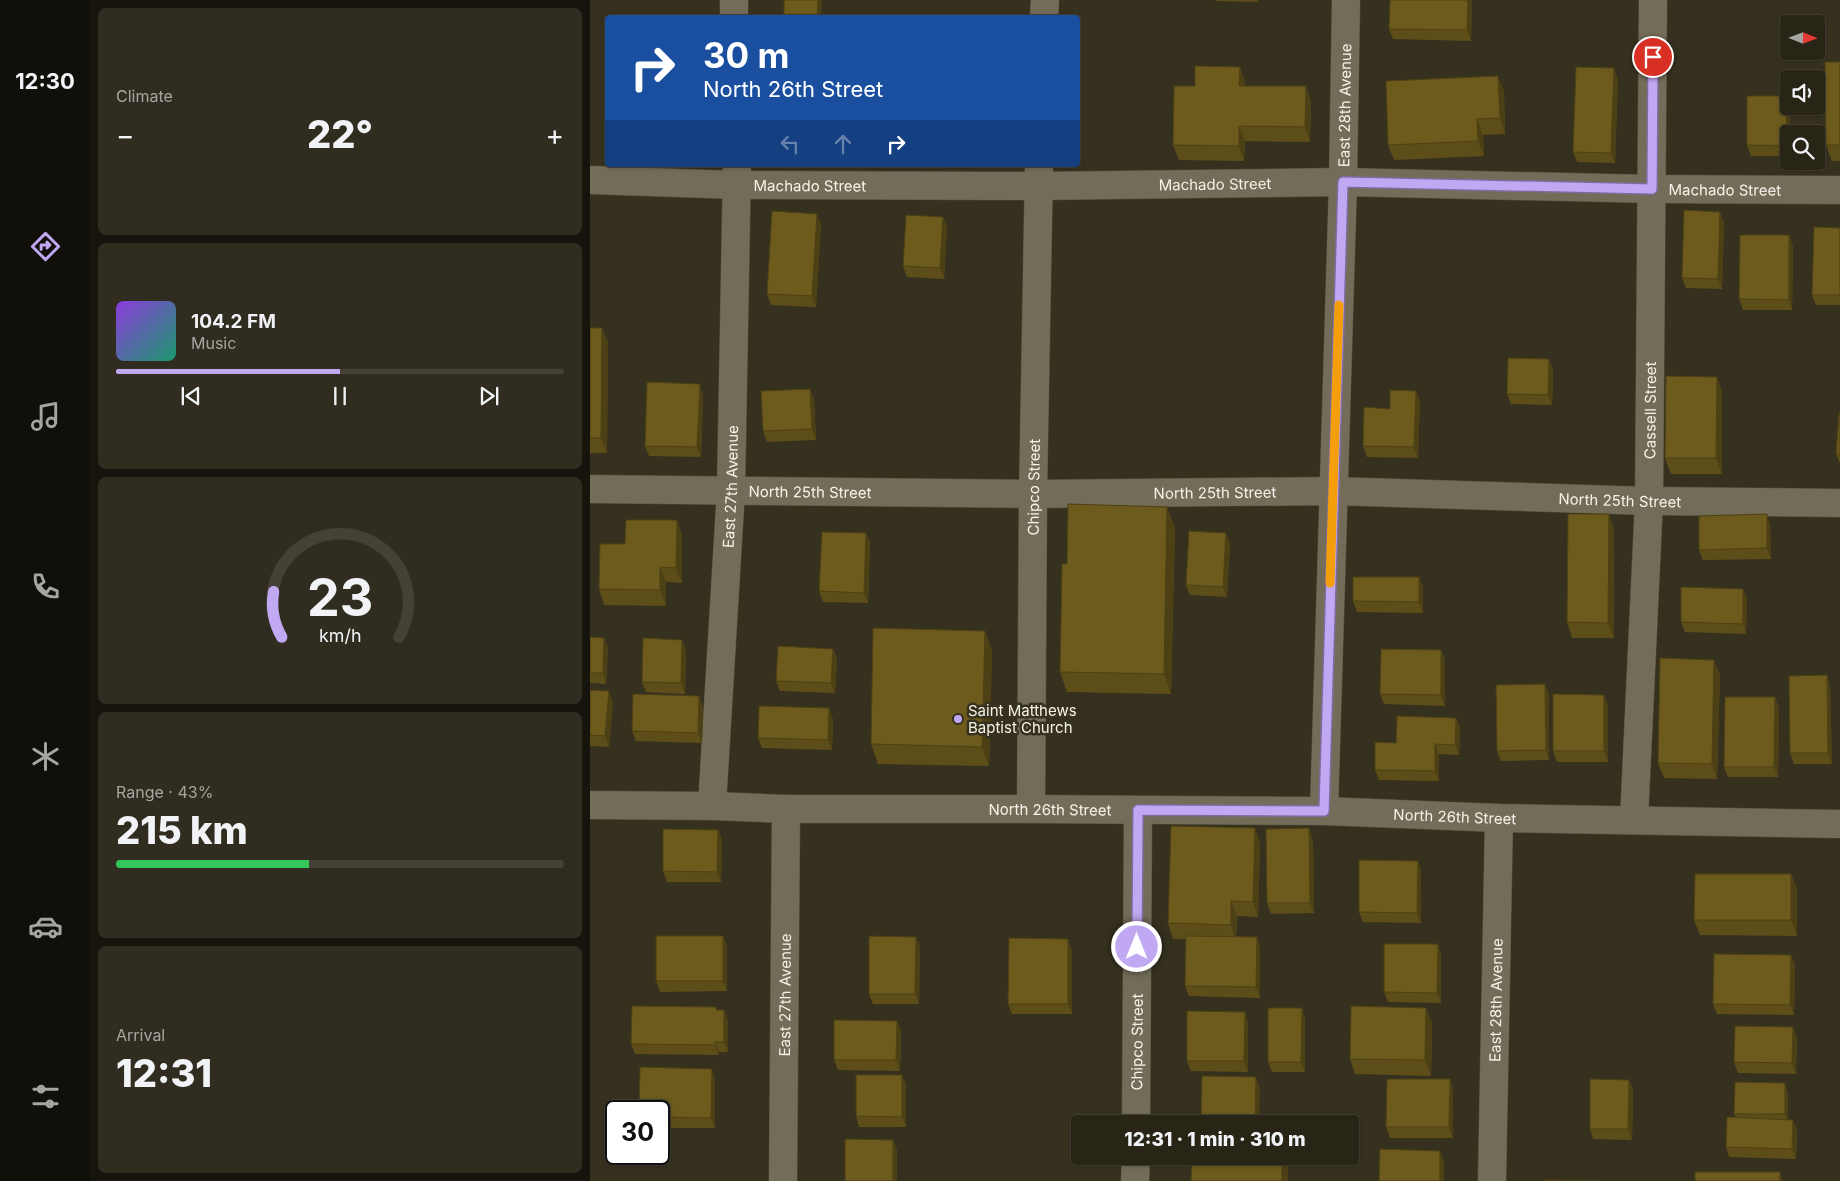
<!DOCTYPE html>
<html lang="en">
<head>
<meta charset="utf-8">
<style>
  :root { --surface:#282517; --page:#302d20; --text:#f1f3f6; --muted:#a5a5a1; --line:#444236; --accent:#c1a8f3 }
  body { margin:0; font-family:Inter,sans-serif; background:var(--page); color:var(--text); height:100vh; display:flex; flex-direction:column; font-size:19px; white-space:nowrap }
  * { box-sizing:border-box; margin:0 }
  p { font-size:16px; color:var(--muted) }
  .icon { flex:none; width:28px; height:28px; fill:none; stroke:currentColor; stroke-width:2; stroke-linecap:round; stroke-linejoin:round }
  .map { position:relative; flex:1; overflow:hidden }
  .panel { display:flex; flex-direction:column; gap:8px; padding:8px; background:#16140d; width:500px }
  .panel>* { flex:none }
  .banner { position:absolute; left:15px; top:15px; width:475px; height:152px; border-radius:5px; box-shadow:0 1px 4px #0004,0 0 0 1px var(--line); background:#1a4fa0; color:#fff; overflow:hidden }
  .needle { width:32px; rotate:91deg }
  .tools { position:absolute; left:1190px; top:15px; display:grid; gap:10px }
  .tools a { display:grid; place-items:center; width:45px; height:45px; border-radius:5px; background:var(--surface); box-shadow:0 1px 4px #0004,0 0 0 1px var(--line); font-size:25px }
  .speed { position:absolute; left:15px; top:1100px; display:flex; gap:10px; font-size:25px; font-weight:700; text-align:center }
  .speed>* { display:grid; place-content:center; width:65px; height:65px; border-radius:50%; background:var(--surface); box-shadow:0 1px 4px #0004,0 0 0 1px var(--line); line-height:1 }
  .speed .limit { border:2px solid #111; border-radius:8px; background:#fff; color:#111 }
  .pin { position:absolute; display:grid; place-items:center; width:42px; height:42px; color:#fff; margin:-21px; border:2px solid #fff; border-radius:50%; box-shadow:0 1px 5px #0007 }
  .me { position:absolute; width:55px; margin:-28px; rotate:0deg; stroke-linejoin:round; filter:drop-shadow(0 0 4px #0008) }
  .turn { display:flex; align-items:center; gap:18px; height:105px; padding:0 15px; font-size:22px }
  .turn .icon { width:65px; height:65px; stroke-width:2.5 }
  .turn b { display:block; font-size:35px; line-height:42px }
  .lanes { display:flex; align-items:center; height:48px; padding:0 15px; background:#0003; justify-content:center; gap:25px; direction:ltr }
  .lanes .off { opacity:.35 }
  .big { font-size:38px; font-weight:800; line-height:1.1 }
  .panel .tile { flex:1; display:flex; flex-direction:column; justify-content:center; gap:8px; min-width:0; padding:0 18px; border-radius:8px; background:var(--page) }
  .panel .dial { align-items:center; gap:0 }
  .dial svg { height:130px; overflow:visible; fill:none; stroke:var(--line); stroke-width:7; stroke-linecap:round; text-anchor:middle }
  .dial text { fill:var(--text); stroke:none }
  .song { display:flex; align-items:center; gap:15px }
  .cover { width:60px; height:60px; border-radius:8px; background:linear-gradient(135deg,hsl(270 70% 55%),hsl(160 70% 35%)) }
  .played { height:5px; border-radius:2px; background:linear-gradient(90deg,var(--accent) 50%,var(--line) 50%) }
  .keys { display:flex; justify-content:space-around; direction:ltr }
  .heat { display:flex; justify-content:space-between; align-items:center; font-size:28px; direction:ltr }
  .charge { height:8px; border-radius:4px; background:linear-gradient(90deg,#34c759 43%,var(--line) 0) }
  .trip { position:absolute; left:481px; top:1115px; width:288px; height:50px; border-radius:5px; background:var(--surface); box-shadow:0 1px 4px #0004,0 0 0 1px var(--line); font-weight:800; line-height:50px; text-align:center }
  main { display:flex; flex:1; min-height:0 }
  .tabs { display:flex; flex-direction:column; width:90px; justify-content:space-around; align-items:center; background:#100f09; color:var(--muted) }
  .tabs .icon { width:35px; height:35px }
  .tabs .on { color:var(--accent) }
  .tabs b { font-size:22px; color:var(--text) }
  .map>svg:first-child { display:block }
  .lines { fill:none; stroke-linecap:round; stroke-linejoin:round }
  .minor-casing { stroke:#524d3d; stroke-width:29 }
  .minor { stroke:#726c58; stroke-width:28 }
  .wall { fill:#5d4e19 }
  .shaded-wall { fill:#4c4014 }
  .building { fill:#6c5b1d; stroke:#4c4014 }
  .route-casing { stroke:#7d6d9e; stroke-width:12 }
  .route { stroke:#c1a8f3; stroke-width:9 }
  .slow { stroke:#f59e0b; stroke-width:9 }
  .poi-dot { fill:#c1a8f3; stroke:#36311f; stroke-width:2 }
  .labels { text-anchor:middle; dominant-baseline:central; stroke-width:5; stroke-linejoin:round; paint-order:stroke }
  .street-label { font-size:15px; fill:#f5f2e7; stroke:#36311f }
  .poi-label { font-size:15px; fill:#f5f2e7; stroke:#36311f; text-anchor:start }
</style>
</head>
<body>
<main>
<nav class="tabs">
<b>12:30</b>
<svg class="icon on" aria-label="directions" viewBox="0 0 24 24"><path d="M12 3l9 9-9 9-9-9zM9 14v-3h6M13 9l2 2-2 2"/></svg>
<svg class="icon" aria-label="music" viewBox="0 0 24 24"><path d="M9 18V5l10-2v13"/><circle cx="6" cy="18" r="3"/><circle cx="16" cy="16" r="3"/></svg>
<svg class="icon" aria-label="phone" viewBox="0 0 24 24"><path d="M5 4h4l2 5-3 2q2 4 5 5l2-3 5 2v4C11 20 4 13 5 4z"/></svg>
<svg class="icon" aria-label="climate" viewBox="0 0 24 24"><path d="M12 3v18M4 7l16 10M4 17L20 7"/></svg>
<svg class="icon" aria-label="car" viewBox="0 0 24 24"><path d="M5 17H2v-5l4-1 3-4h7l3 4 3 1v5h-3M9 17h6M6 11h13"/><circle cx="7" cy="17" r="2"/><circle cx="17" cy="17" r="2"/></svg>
<svg class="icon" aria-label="filters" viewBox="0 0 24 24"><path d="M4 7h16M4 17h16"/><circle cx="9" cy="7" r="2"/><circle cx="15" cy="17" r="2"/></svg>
</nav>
<section class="panel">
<div class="tile"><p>Climate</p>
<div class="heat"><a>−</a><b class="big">22°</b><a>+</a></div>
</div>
<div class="tile">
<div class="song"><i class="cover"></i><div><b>104.2 FM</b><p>Music</p></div></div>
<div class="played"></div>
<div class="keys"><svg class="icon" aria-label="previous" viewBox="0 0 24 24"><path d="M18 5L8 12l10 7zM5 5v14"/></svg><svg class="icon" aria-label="pause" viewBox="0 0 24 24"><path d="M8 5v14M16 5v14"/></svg><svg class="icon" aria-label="next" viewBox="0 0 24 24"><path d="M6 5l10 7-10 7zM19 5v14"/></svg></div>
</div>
<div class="tile dial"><svg viewBox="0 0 100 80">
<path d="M14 69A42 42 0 1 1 86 69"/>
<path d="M14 69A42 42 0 0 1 9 41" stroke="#c1a8f3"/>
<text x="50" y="56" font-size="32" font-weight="700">23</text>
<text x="50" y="72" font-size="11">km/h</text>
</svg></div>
<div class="tile"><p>Range · 43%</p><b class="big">215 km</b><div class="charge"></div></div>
<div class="tile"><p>Arrival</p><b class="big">12:31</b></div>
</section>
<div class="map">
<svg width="1250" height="1181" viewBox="0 0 1250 1181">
  <rect width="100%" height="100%" fill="#36311f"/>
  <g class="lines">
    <defs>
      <g id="minor">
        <path d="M144,0V18"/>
        <path d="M454,18L455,0"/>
        <path id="s1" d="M0,180L147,185L448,186L753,182L1062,189L1250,190"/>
        <path id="s2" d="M0,489L443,494L743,491L1059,501L1250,503"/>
        <path id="s3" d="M0,805L122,806L196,809H441L734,811L909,818L1250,824"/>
        <path id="s4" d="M122,806L141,490L147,165"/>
        <path id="s5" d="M441,809L443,494L449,165"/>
        <path id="s6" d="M734,811L753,182L756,0"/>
        <path id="s7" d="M1044,820L1059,501L1063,0"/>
        <path id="s8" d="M546,1124L548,810"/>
        <path id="s9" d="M193,1181L196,809"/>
        <path d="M545,1181L546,1156"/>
        <path id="s10" d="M902,1181L909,818"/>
      </g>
    </defs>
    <use href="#minor" class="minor-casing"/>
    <use href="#minor" class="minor"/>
  </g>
  <path class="wall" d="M625,0H668V2L626,1Z
    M800,0H882L881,41L803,39L799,29Z
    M1250,62V161H1242L1236,145Z
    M1028,79L1025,163L987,162L983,152Z
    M655,82V86L721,101L720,142L655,141L654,161L589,160L583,145L605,86Z
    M914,91L915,134L893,135L894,156L804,160L798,145Z
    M1197,96L1199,102V106L1200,107V134H1199V156H1161L1157,145Z
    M353,217L357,227L354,279L317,277L313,266Z
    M1134,222L1132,289L1096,288L1092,278Z
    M231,224L226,307L181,305L177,294Z
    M1250,228V305H1226L1222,295Z
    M1203,246L1202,310H1153L1149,299Z
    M0,328H12L18,343L17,453H0Z
    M963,369L962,405L921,404L917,394Z
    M1127,377L1132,392V474H1081L1075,458Z
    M220,389L224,399L226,440L177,442L173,431Z
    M826,391L830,401L828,458L777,457L773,446L800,409Z
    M113,395L111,457L59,456L55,446Z
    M1250,413V463L1246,454Z
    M87,520L92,535V583L76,582V606L14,605L9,589L35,544Z
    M1180,525L1181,559L1113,560L1109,550Z
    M585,527L581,694L477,692L470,672L477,564Z
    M1024,529V638H982L977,622Z
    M276,533L280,543L278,603L233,602L229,591Z
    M640,543L637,597L600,595L596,585Z
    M829,577L833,588V613L767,612L763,601Z
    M1153,589L1157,599L1156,634L1095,632L1091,622Z
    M395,631L402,651L399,766L288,764L281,744Z
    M0,637L14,638L18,648L16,684L0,683Z
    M92,640L96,650L95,694L56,692L52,682Z
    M243,649L247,659L245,693L190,691L186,681Z
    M851,650L855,660V706L794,704L790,694Z
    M1124,660L1130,675L1127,779L1074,778L1068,763Z
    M1237,675L1240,686L1242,764H1204L1200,753Z
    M0,690L23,702L19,747L0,746Z
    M959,694V760L911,761L907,751Z
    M1018,705V762H967L963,751Z
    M113,706L112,743L46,741L42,731Z
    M1189,708L1188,777H1138L1134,767Z
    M866,718L870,728L869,755L849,754V781L789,780L785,770L806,743Z
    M243,719L242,750L172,748L168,738Z
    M128,830L132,840L131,882H77L73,871Z
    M723,839L724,913L681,914L677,903Z
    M670,843L668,917L647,916L646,937H667L670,948V998L599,996L595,986L596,939H583L578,923Z
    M828,861L831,871V923L773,922L769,912Z
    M1201,874L1207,889V936L1110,935L1104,920Z
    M133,936L137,946V991L70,992L66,981Z
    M326,937L330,947L329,1004H283L279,994Z
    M848,944L851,955V1003L798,1002L794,992Z
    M482,950V1014H422L418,1004Z
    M1201,955L1205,965L1204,1015L1127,1014L1123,1004Z
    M126,1007L127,1010L138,1020V1052H129V1055L45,1054L41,1044Z
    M712,1008L715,1019V1072H682L678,1062Z
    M836,1008L842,1023L841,1076L765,1074L760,1059Z
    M307,1021L311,1032L310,1071L248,1070L244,1060Z
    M658,1022V1072L601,1071L597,1061Z
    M1207,1038L1206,1074L1148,1073L1144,1062Z
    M312,1075L316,1085V1127H269L266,1116Z
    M125,1079V1128H69V1111Z
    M860,1079L863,1090V1138H800L796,1127Z
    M1039,1080L1043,1090L1042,1140L1003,1139L1000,1129Z
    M1198,1094V1119L1207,1130L1206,1159L1139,1157L1136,1147L1146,1118L1144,1114Z"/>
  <path class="shaded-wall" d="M228,0H232L231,18H227Z
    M878,0H882L881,41L877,30Z
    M650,67L655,82V102L649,86Z
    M1024,68L1028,79L1025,163L1021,153Z
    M908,76L914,91L915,134L910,118Z
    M716,86L721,101L720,142L715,127Z
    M1197,96L1199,102V106H1200V134H1199V152L1196,146Z
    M887,119L893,135L894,156L888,141Z
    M649,126L655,141L654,161L649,146Z
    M1130,212L1134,222L1132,289L1128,279Z
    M227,214L231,224L226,307L222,296Z
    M353,217L357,227L354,279L350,268Z
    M1199,235L1203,246L1202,310L1199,300Z
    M12,328L18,343L17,453L11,438Z
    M959,359L963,369L962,405L958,395Z
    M1127,377L1132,392V474L1126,458Z
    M110,384L113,395L111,457L107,447Z
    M220,389L224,399L226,440L222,429Z
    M826,391L830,401L828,458L824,447Z
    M577,507L585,527L581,694L574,674Z
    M1019,514L1024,529V638L1018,623Z
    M1177,514L1180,525L1181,559L1177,548Z
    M87,520L92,535V583L86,568Z
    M276,533L280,543L278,603L274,593Z
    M636,533L640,543L637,597L633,587Z
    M70,567L76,582V606L70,590Z
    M829,577L833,588V613L829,602Z
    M1153,589L1157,599L1156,634L1153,624Z
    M395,631L402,651L399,766L392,747Z
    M14,638L18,648L16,684L13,673Z
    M92,640L96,650L95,694L91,683Z
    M243,649L247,659L245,693L241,683Z
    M851,650L855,660V706L851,695Z
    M1124,660L1130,675L1127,779L1122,764Z
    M1237,675L1240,686L1242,764L1238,753Z
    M955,684L959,694V760L956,750Z
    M19,691L23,702L19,747L15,736Z
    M1014,695L1018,705V762L1014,751Z
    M109,696L113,706L112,743L108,733Z
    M1185,697L1189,708L1188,777L1184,767Z
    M239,708L243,719L242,750L238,740Z
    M866,718L870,728L869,755L865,745Z
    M845,744L849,754V781L845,771Z
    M665,828L670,843L668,917L663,902Z
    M719,828L723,839L724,913L720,903Z
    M128,830L132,840L131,882L127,872Z
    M828,861L831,871V923L827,913Z
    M1201,874L1207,889V936L1201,920Z
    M641,901L647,916L646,941L641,925Z
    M133,936L137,946V991L133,981Z
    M326,937L330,947L329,1004L325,994Z
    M667,937L670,948V998L666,987Z
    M478,939L482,950V1014L478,1004Z
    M848,944L851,955V1003L847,993Z
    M1201,955L1205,965L1204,1015L1200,1005Z
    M712,1008L715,1019V1072L711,1062Z
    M836,1008L842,1023L841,1076L835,1060Z
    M134,1010L138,1020V1052L134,1042Z
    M655,1012L658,1022V1072L654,1061Z
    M307,1021L311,1032L310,1071L306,1060Z
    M1203,1027L1207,1038L1206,1074L1202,1063Z
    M125,1042L129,1052V1055L125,1045Z
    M122,1069L125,1079V1128L121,1118Z
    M312,1075L316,1085V1127L312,1117Z
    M666,1077L670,1088L669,1124H665Z
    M860,1079L863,1090V1138L859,1127Z
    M1039,1080L1043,1090L1042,1140L1038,1129Z
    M1195,1083L1198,1094V1125L1195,1114Z
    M1203,1120L1207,1130L1206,1159L1202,1149Z
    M303,1140L307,1150V1181H303Z
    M850,1151L854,1161V1181H850Z
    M692,1156H697L698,1158V1181H692Z
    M1190,1172L1193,1181H1190Z"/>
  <path class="building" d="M194,0H228L227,18H194Z
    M800,0H878L877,30L799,29Z
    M1235,62H1250V145H1236Z
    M605,66L650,67L649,86H716L715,127L649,126V146L583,145L584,86H605Z
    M986,67L1024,68L1021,153L983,152Z
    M908,76L910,118L887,119L888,141L798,145L796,81Z
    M1157,96H1197L1196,146L1157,145Z
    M1094,210L1130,212L1128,279L1092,278Z
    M182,211L227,214L222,296L177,294Z
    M316,215L353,217L350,268L313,266Z
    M1224,227L1250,228V295H1222Z
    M1150,235H1199V300L1149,299Z
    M0,328H12L11,438H0Z
    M918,358L959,359L958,395L917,394Z
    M1076,376L1127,377L1126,458H1075Z
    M57,382L110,384L107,447L55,446Z
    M220,389L222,429L173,431L171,391Z
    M800,390L826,391L824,447L773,446L774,407L800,409Z
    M1249,413H1250V454H1246Z
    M478,504L577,507L574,674L470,672L472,564H477Z
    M978,514H1019L1018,623L977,622Z
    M1177,514V548L1109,550V516Z
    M36,520H87L86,568L70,567V590L9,589L10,544H35Z
    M599,531L636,533L633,587L596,585Z
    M232,532L276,533L274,593L229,591Z
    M763,577H829V602L763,601Z
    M1091,587L1153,589V624L1091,622Z
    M283,628L395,631L392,747L281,744Z
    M0,637L14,638L13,673H0Z
    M53,638L92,640L91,683L52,682Z
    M188,646L243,649L241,683L186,681Z
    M791,649L851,650V695L790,694Z
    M1070,658L1124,660L1122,764L1068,763Z
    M1237,675L1238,753H1200L1199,676Z
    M955,684L956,750L907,751L906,685Z
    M0,690L19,691L15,736L0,735Z
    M43,694L109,696L108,733L42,731Z
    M963,694L1014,695V751H963Z
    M1135,697H1185L1184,767H1134Z
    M169,706L239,708L238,740L168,738Z
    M807,716L866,718L865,745L845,744V771L785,770V742L806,743Z
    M581,826L665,828L663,902L641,901V925L578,923Z
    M719,828L720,903H677L676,829Z
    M73,829L128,830L127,872L73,871Z
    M769,860L828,861L827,913L769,912Z
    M1105,874H1201V920H1104Z
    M66,936H133V981H66Z
    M279,936L326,937L325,994H279Z
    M596,936L667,937L666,987L595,986Z
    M419,938L478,939V1004H418Z
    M794,944H848L847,993L794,992Z
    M1124,954L1201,955L1200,1005L1123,1004Z
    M42,1006L126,1007V1010H134V1042H125V1045L41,1044Z
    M761,1006L836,1008L835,1060L760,1059Z
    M678,1008H712L711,1062H678Z
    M597,1011L655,1012L654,1061H597Z
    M244,1020L307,1021L306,1060H244Z
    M1145,1026L1203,1027L1202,1063L1144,1062Z
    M50,1067L122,1069L121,1118L69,1117V1111H49Z
    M266,1075H312V1117L266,1116Z
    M612,1076L666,1077L665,1124H611Z
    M797,1079H860L859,1127H796Z
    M1000,1079L1039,1080L1038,1129H1000Z
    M1145,1082L1195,1083V1114H1144Z
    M1137,1117L1203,1120L1202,1149L1136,1147Z
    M255,1139L303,1140V1181H255Z
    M790,1149L850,1151V1181H789Z
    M602,1156H692V1181H601Z
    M1105,1172H1190V1181H1105Z
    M954,1180L1010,1181H954Z"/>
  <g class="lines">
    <defs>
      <path id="route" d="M547,947L548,810L734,811L753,182L1062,189L1063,57"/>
    </defs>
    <use href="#route" class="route-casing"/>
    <use href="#route" class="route"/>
    <path class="slow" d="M740,583L749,305"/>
  </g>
  <circle class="poi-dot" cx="368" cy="719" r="5"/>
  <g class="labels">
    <g class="street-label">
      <text stroke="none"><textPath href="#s6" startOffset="706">East 28th Avenue</textPath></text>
      <text stroke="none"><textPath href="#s1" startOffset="625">Machado Street</textPath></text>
      <text stroke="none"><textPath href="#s1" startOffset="220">Machado Street</textPath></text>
      <text stroke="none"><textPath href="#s1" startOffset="1135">Machado Street</textPath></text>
      <text stroke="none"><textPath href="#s7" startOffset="410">Cassell Street</textPath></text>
      <text stroke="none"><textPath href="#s4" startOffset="320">East 27th Avenue</textPath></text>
      <text stroke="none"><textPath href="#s5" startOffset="322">Chipco Street</textPath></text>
      <text stroke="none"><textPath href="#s2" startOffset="220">North 25th Street</textPath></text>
      <text stroke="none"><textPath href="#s2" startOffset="625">North 25th Street</textPath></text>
      <text stroke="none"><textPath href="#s2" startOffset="1030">North 25th Street</textPath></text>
      <text stroke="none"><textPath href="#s3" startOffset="460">North 26th Street</textPath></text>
      <text stroke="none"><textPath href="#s3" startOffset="865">North 26th Street</textPath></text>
      <text stroke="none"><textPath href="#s9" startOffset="186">East 27th Avenue</textPath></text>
      <text stroke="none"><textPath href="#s10" startOffset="181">East 28th Avenue</textPath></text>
      <text stroke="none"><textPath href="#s8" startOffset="82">Chipco Street</textPath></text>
    </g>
    <g class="poi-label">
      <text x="378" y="710">Saint Matthews<tspan x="378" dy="17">Baptist Church</tspan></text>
    </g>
  </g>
</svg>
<div class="tools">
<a><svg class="needle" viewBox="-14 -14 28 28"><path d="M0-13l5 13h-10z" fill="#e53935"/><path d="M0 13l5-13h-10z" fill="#a5a5a1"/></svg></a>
<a><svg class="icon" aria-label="sound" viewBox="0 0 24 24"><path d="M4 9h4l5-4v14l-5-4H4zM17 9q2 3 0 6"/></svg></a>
<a><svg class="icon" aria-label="search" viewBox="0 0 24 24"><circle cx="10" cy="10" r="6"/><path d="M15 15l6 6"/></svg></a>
</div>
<div class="speed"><div class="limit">30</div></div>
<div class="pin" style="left:1063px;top:57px;background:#d93025"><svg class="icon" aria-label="arrive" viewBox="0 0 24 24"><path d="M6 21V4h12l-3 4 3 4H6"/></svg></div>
<svg class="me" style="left:547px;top:947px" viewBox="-20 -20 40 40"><circle r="17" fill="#c1a8f3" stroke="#fff" stroke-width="3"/><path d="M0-11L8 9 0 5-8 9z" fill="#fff"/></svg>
<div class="trip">12:31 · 1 min · 310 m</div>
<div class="banner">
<div class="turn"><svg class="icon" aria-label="right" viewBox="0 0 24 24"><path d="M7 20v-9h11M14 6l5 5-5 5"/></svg><div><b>30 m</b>North 26th Street</div></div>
<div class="lanes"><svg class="icon off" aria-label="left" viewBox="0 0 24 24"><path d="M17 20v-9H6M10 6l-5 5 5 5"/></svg><svg class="icon off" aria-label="ahead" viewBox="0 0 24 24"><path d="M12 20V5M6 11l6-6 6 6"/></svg><svg class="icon" aria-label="right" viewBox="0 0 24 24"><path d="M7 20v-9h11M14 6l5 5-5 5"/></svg></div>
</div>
</div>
</main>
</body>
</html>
